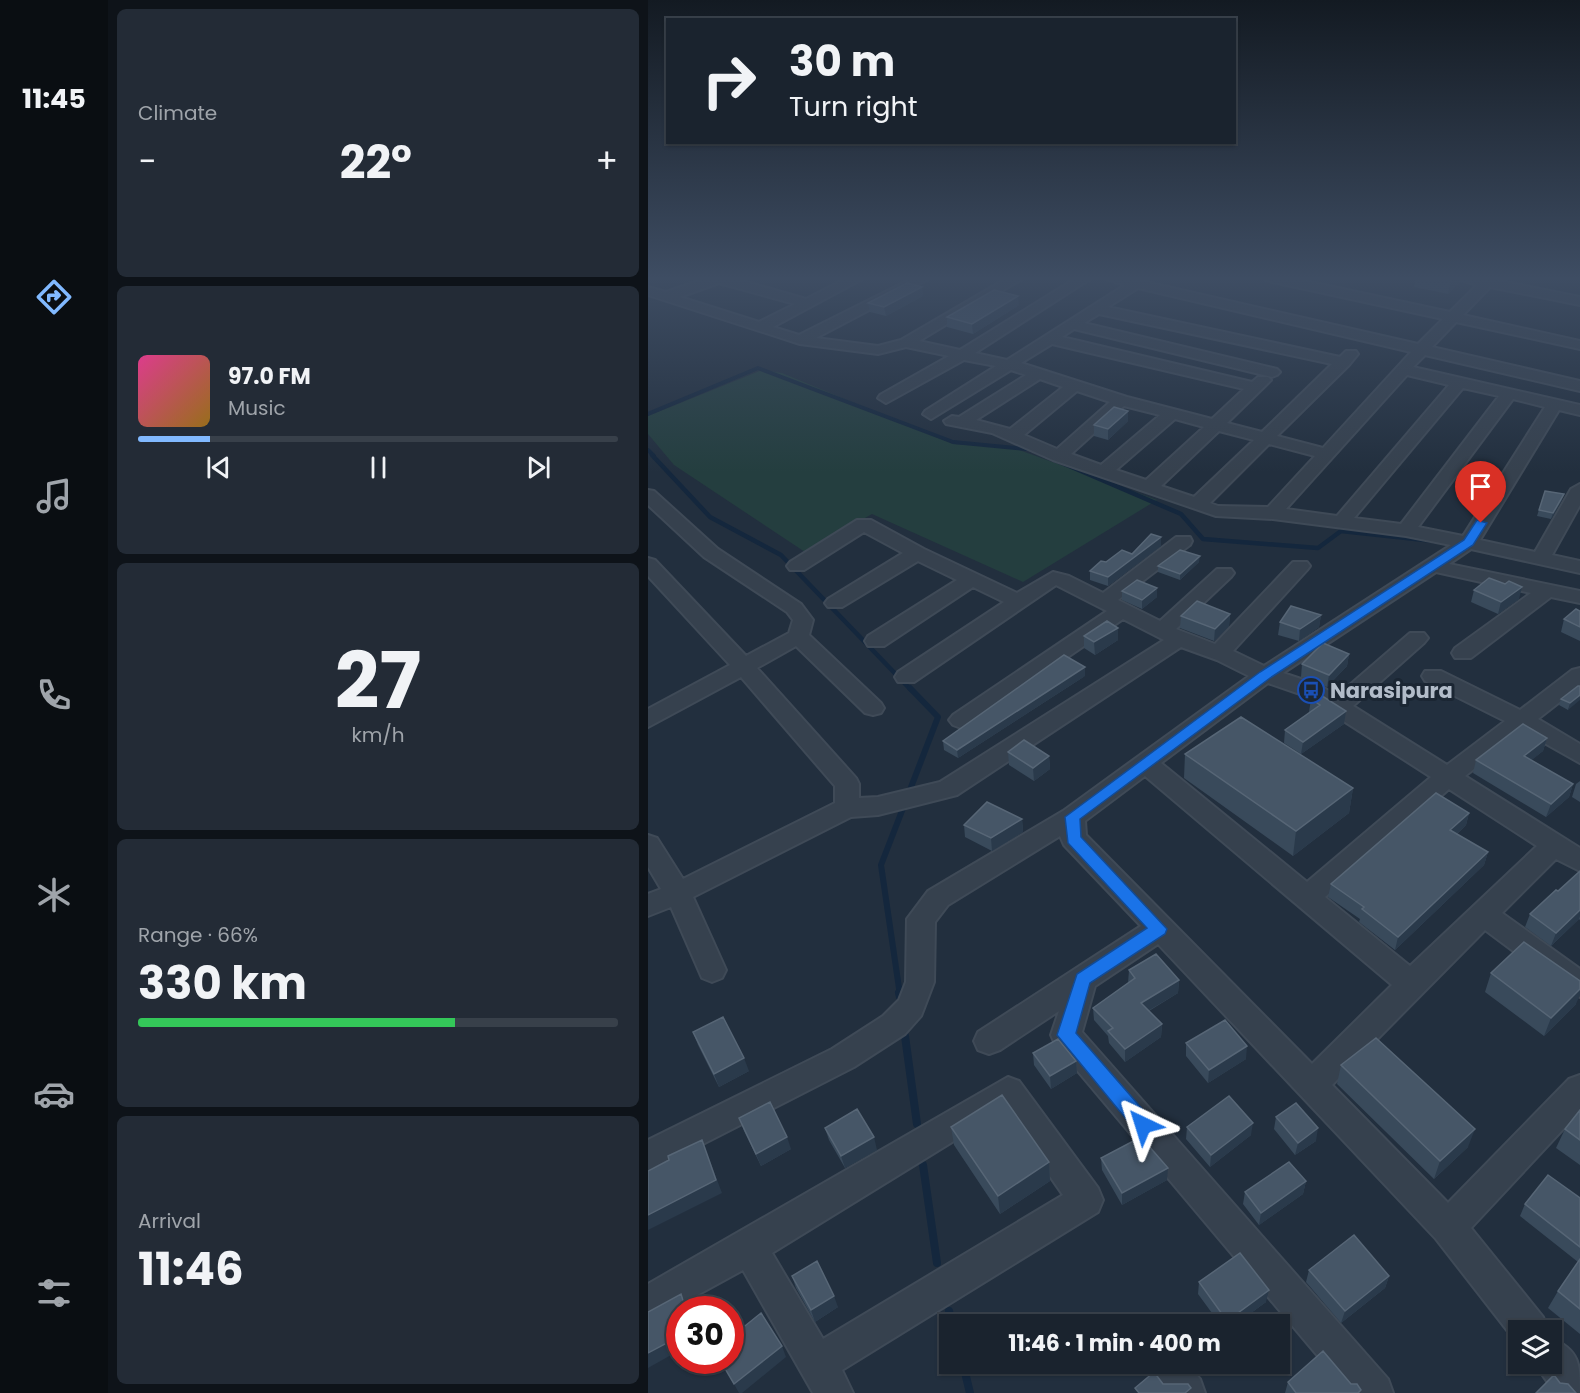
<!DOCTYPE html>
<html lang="en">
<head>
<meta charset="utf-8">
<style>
  :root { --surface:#1a232e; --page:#232b36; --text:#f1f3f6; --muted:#9fa4aa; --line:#38404a; --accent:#81b9ff }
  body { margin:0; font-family:Poppins,sans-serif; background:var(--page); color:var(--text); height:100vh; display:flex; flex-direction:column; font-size:22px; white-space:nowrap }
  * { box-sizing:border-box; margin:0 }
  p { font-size:20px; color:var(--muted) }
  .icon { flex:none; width:33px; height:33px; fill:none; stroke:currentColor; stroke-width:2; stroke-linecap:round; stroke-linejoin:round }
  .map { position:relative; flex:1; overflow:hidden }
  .side { display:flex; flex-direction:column; gap:9px; padding:9px; background:#0e1319; width:540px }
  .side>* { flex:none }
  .hud { position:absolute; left:18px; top:18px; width:570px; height:126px; border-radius:0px; box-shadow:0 2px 4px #0004,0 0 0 2px var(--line); background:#1a232e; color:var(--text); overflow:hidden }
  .controls { position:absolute; left:860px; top:1320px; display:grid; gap:12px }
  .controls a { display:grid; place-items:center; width:54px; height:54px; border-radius:0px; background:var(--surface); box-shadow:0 2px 4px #0004,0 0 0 2px var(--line); font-size:30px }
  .speed { position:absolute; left:18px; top:1296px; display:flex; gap:12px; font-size:30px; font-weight:700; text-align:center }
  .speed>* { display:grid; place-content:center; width:78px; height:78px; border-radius:50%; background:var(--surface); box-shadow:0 2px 4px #0004,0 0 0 2px var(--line); line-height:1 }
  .speed .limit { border:9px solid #d22; background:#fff; color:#111 }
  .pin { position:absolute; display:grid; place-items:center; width:51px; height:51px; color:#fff; margin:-62px -26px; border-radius:50% 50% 50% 0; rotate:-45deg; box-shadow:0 0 6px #0007 }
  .pin .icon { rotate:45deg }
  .me { position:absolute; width:66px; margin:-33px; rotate:319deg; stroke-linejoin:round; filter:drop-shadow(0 0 4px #0008) }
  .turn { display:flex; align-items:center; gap:21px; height:126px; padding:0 24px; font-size:27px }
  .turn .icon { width:78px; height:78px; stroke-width:2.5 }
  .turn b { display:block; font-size:42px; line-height:51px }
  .big { font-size:45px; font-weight:700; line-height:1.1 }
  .side .card { flex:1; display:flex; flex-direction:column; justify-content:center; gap:9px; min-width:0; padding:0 21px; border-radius:9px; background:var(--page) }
  .side .dial { align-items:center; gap:0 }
  .dial b { font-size:78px; line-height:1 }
  .song { display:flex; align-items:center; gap:18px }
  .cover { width:72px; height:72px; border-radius:9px; background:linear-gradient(135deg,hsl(330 70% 55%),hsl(40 70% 35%)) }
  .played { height:6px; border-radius:3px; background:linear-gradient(90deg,var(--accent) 15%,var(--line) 15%) }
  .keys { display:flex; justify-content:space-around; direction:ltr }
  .heat { display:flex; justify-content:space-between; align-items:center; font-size:33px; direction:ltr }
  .charge { height:9px; border-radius:4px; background:linear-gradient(90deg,#34c759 66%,var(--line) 0) }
  .trip { position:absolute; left:291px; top:1314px; width:351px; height:60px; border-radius:0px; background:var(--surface); box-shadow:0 2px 4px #0004,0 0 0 2px var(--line); font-weight:700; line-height:60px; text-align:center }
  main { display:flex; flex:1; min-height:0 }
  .dock { display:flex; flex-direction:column; width:108px; justify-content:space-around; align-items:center; background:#0a0e12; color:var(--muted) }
  .dock .icon { width:42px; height:42px }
  .dock .selected { color:var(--accent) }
  .dock b { font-size:27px; color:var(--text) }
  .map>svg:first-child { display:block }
  .green { fill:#243e3f }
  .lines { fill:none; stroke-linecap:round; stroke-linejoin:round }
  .stream-far3 { stroke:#14273d; stroke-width:4 }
  .stream-far2 { stroke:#14273d; stroke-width:4.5 }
  .stream-far1 { stroke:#14273d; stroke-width:6 }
  .stream { stroke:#14273d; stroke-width:8 }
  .minor-casing { stroke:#3f4a57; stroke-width:4 }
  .minor { fill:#36414e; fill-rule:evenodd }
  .wall { fill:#394a5b }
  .shaded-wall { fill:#2a3a4b }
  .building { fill:#465667; stroke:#576676; stroke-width:1.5 }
  .route { fill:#1a73e8; stroke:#114b97; stroke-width:1.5 }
  .labels { text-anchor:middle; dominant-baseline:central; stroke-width:6; stroke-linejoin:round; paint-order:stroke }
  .poi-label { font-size:21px; font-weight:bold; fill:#b2bcc9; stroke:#1b2633; text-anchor:start }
</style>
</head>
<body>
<main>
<nav class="dock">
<b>11:45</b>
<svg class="icon selected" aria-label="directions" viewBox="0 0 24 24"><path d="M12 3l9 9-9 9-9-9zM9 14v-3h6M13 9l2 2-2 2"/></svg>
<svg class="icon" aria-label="music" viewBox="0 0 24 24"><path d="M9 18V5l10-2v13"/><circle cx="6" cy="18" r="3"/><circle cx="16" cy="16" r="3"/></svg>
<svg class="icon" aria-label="phone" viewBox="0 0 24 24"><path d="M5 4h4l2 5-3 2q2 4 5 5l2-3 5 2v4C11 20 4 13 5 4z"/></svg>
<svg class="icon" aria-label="climate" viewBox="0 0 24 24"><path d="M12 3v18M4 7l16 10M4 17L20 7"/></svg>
<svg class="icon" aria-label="car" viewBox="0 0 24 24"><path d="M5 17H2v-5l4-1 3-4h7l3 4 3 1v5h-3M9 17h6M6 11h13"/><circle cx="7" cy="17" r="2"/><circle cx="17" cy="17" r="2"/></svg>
<svg class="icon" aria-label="filters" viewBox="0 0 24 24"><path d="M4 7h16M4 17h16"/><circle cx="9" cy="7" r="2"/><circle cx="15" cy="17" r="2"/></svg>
</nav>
<section class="side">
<div class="card"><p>Climate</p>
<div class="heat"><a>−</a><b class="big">22°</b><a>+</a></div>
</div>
<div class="card">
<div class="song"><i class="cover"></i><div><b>97.0 FM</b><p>Music</p></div></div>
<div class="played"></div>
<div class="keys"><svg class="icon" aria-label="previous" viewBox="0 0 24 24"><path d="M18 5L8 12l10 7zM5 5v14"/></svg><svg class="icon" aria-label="pause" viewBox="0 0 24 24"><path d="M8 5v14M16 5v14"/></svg><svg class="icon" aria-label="next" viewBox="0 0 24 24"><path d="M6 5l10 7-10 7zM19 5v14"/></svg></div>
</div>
<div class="card dial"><b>27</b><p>km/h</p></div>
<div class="card"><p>Range · 66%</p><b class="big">330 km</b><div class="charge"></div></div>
<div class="card"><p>Arrival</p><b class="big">11:46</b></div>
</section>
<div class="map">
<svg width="932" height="1393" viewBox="0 0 932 1393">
  <rect width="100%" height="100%" fill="#222f3e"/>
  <path class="green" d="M114,370L134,373L305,444L363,447L509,500L375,582L224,514L157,552L26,465L0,434V416Z"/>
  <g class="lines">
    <path class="stream-far3" d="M0,414L110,368L305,442L379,449
      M0,450L6,456"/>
    <path class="stream-far2" d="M4,455L62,517L133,555L263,690
      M405,459L533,514L555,539L670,548L693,531L786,541"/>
    <path class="stream-far1" d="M260,795L290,717L262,688
      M252,995L233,865L257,803"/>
    <path class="stream" d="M251,993L252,997
      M257,1036L269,1124
      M275,1165L289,1263
      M301,1311L304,1324
      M315,1364L322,1393"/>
    <defs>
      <path id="minor" d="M62,277H81L158,299L201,277H218L125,327L151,335L267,277H284L168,338L230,346L253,340L361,277H377L271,341L312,350L430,277H445L327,353L359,360L477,285L452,277H476L770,344L795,319L620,281L614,277H639L802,312L829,285L805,277H850L848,280L932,297V305L842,287L815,315L932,341V349L808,322L784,347L932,381V391L777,355L765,367L932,405V415L911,410L832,540L887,552L923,489L932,484V505L904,555L932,561V573L823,549L801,564L932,591V603L903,597L823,658H807L804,653L807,648L883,593L788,572L635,673L671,685L689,696L762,633H776L780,638L776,643L705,706L799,765L857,721L777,681L774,676L777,671H793L872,710L924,670L932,668V686L890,719L932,744V763L875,731L817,776L932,848V871L908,859L854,913L932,969V997L922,993L837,930L684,1085L800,1203L921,1079L932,1075V1111L823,1228L895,1317L900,1330H870L869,1343L788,1239L510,944L447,986L434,1032L740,1379L745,1393H701L407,1044L403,1035L411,1011L352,1050L341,1054L330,1050L326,1041L330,1032L493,926L416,845L412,836L300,905L287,922L286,982L273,1016L257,1034L206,1067L0,1172V1140L184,1049L235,1016L251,1000L258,982L259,919L280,891L415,811L601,676L569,660L533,647L309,795L230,815L203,817L45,897L78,970L74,978L64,982L54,978L23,907L0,916V894L13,889L0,867V835L9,838L35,879L187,803V786L93,677L0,727V709L82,665L0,576V558L7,560L98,656L141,633L145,620L139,612L56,557L0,505V490L6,491L70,549L153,604L165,620L161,635L233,703L236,708L233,713L225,715L217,713L148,646L109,668L208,778L211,784V798L230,797L292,782L516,640L475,619L321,725L313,728L305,725L301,720L305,715L459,611L408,585L266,682H250L247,677L250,672L356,602L325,587L236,646H220L217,641L220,636L309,580L270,561L194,607H180L177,603L180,599L255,553L216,532L156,570H142L139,566L142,562L209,520H223L276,549L369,593L405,572L421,576L455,593L528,537H542L544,541L542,545L470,600L512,621L569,569H583L586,573L583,577L528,629L567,644L645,562H659L662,566L659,570L585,651L616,666L803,545L758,536L625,519L568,516L405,460L344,433L298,424L296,421L304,416L311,417L378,375L363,370L283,419L275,414L277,411L348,366L316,360L238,403L230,398L232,395L301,356L258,347L230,354L152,344L0,295V287L18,292ZM71,283L147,304L111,322L32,297ZM490,288L763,352L675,448L629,436L701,365L710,354L708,351H698L692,357L460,307ZM451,314L684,364L614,432L579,423L620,383L623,380L620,377H610L604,382L414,337L426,329L624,377L629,375L632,372L629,369L436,323ZM404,344L596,389L564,419L479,397L373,363ZM759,375L801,385L689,516L638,509ZM392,379L415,387L362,429L328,420ZM815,388L851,396L753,524L706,518ZM429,391L462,402L409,449L376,435ZM865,399L897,407L815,536L770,527ZM476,406L512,415L453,465L423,454ZM527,419L556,427L498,480L468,470ZM571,431L606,440L546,497L513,486ZM621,444L667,456L620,507L570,506L562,503ZM620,683L655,695L783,777L659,882L513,763ZM497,776L744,985L664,1064L438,835L437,821ZM801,789L889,846L762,966L677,897Z
        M360,1077L371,1081L450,1188L455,1200L450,1212L194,1370L205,1393H165L95,1270L0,1322V1284ZM356,1110L415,1195L175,1339L124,1253Z
        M903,1338C932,1350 932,1365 932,1393H907L887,1364H903Z
        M504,1364H539L552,1379L557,1393H514L501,1370Z"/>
    </defs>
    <use href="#minor" class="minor-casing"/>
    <use href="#minor" class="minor"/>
  </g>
  <path class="wall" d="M541,277H555L551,279Z
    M768,277H813L812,282L800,294L766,287Z
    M274,287L275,296L238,316L222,312L220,303Z
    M371,305L325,334L299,327V317Z
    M480,411V421L460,440L446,436V425Z
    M897,491L914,500L903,519L889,516Z
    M513,546L460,586L442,580V571L458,562Z
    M551,562L532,580L510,572V566Z
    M509,588V597L494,609L474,600V591Z
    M826,590L871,599L850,614L823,602Z
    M932,611V641L913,632L916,619Z
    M582,614L581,626L566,641L532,628L533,616Z
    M673,615L671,627L651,641L630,635L632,622Z
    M470,628V640L447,655L436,648V636Z
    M701,654L699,666L679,687L653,677L654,664Z
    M437,676L310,758L296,750L295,741Z
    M930,686L920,710L911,705L913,699Z
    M671,694L696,724L653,754L636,743L637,730L662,712H661L663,699Z
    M899,738L895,751L883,760L925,784L921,797L898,817L825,773L828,760Z
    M360,752L401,756L402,769L386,781L361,765Z
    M537,754L705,788L701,813L645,856L536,778Z
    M932,781V802L924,797L928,784Z
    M821,813L818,825L809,834L840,852L836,865L747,950L711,922L712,919L680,897L683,884Z
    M374,819L375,832L344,851L317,837L316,825Z
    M932,871V920L931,919L903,946L877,927L882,914L910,891Z
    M481,970L531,980L530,993L501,1011L514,1024L513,1037L477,1062L461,1043L460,1036L446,1020L445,1008L480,983Z
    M843,973L928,1004L896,1036L837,992Z
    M45,1032L101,1071L71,1087L50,1045Z
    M538,1043L598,1059L560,1083L538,1056Z
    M385,1053L428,1061L429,1073L403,1089L386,1065Z
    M693,1065L820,1147L786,1179L689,1084Z
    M932,1110V1165L908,1148L917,1129Z
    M628,1117L668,1141L647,1155L626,1129Z
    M91,1118L143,1149L113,1166L96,1131Z
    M303,1127L401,1162L402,1181L352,1214L306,1145Z
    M539,1127L603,1135L562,1167L538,1139Z
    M177,1128L229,1150L197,1168L181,1140Z
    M453,1158L519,1180L474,1205L454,1170Z
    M658,1181L655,1194L611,1225L595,1204L597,1192Z
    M932,1198V1259L930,1262L872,1216L877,1204Z
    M932,1259V1334L900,1308L910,1291Z
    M661,1270L741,1276L737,1288L693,1323L658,1282Z
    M144,1276L190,1307L167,1322L148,1288Z
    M551,1282L618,1302L588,1324H572L550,1294Z
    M640,1382L703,1384L712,1393H637Z"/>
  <path class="shaded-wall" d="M805,277H813L812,282L800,294L803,280Z
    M274,287L275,296L238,316L236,307Z
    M370,296L371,305L325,334L324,324Z
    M480,411V421L460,440V429Z
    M916,494L914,500L903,519L905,513Z
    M513,537V546L460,586V577Z
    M552,556L551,562L532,580V574Z
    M874,587L871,599L850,614L853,602Z
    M509,588V597L494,609V600Z
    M582,614L581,626L566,641L567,629Z
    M673,615L671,627L651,641L652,629Z
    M470,628V640L447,655L446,642Z
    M701,654L699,666L679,687L681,675Z
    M437,667V676L310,758L309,750Z
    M932,695V700L920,710L922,703Z
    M698,711L696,724L653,754L655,742Z
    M899,738L895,751L873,769L876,756Z
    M401,756L402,769L386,781L385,768Z
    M925,784L921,797L898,817L903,804Z
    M705,788L701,813L645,856L648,831Z
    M821,813L818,825L799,843L802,830Z
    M374,819L375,832L344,851L343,838Z
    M840,852L836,865L747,950L750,937Z
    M932,910V916L931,919L903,946L908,933Z
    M531,980L530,993L493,1015V1003Z
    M932,989V995L928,1004L896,1036L903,1018Z
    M514,1024L513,1037L477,1062V1049Z
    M599,1046L598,1059L560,1083L561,1070Z
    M96,1058L101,1071L71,1087L66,1074Z
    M428,1061L429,1073L403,1089L402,1076Z
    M605,1123L603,1135L562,1167L563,1155Z
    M670,1128L668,1141L647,1155L650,1143Z
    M827,1129L820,1147L786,1179L792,1161Z
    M139,1137L143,1149L113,1166L108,1154Z
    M226,1137L229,1150L197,1168L193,1156Z
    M54,1140L74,1193L0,1230V1215Z
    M401,1162L402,1181L352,1214L350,1196Z
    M520,1168L519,1180L474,1205V1193Z
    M658,1181L655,1194L611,1225L613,1213Z
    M741,1276L737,1288L693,1323L697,1311Z
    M621,1290L618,1302L588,1324H578L579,1321Z
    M33,1294L41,1310H38Z
    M186,1296L190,1307L167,1322L163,1310Z
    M32,1336V1350L0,1368V1353Z
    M134,1346L138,1357L94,1393H91L86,1384Z"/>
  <path class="building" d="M791,277H805L803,280Z
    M259,283L274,287L236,307L220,303Z
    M346,290L370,296L324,324L299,317Z
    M466,407L480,411L460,429L446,425Z
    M897,491L916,494L905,513L891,510Z
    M503,534L513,537L460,577L442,571L453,561L458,562L474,550L484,554Z
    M532,550L552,556L532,574L510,566Z
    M841,578L857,584L861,581L874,587L853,602L826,590Z
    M489,580L509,588L494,600L474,591Z
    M549,601L582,614L567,629L533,616Z
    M643,606L673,615L652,629L632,622Z
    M928,609L932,611V627L916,619Z
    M459,621L470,628L446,642L436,636Z
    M675,643L701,654L681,675L654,664Z
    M416,655L437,667L309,750L295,741Z
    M930,686H932V695L922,703L913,699Z
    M671,694L698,711L655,742L637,730L672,705L663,699Z
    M593,717L705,788L648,831L537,754Z
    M875,724L899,738L876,756L925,784L903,804L828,760Z
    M376,740L401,756L385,768L360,752Z
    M788,793L821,813L802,830L840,852L750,937L714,909L716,907L683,884Z
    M339,802L374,819L343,838L316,825Z
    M932,871V910L908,933L882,914L908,890L910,891Z
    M876,942L932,981V989L903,1018L843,973Z
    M508,954L531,980L493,1003L514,1024L477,1049L460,1031L465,1028L445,1008L487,978L481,970Z
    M75,1017L96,1058L66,1074L45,1032Z
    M577,1020L599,1046L561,1070L538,1043Z
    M728,1038L827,1129L792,1161L693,1065Z
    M410,1039L428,1061L402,1076L385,1053Z
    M354,1095L401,1162L350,1196L303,1127Z
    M581,1096L605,1123L563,1155L539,1127Z
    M122,1102L139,1137L108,1154L91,1118Z
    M648,1103L670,1128L650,1143L628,1117Z
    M209,1109L226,1137L193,1156L177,1128Z
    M932,1110V1140L917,1129Z
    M493,1137L520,1168L474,1193L453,1158Z
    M54,1140L68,1180L0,1215V1171L21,1160L20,1156Z
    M641,1162L658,1181L613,1213L597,1192Z
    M900,1175L932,1198V1247L877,1204Z
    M706,1235L741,1276L697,1311L661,1270Z
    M592,1253L621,1290L579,1321L551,1282Z
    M932,1259V1309L910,1291Z
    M169,1261L186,1296L163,1310L144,1276Z
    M33,1294L38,1310H32V1336L0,1353V1312Z
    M113,1313L134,1346L86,1384L72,1360H82V1338Z
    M675,1351L703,1384H709L713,1390L710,1393H648L640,1382Z
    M506,1372L515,1384H540L543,1388L537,1393H491L487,1388Z
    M906,1375L912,1383L920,1384L928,1393H888Z"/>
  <linearGradient id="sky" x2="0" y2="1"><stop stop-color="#131a22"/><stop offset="0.59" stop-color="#3e4d63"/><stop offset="1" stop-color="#3e4d63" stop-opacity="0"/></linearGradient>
  <rect width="932" height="472" fill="url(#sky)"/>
  <path class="route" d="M829,520L839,523L825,545L622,678L432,819L433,837L519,929L517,934L442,983L428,1033L502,1118L505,1125L502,1131L495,1134L488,1131L409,1035L429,974L499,928L420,843L417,817L612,672L816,540Z"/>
  <defs>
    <symbol id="bus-ring" viewBox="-11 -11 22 22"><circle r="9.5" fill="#1b2633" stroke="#1a4fb4" stroke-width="1.5"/><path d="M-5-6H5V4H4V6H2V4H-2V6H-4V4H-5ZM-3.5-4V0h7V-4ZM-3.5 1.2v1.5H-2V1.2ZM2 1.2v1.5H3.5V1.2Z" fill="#1a4fb4"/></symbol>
  </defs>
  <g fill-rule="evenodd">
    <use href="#bus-ring" x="648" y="675" width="30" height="30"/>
  </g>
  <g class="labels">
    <g class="poi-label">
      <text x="682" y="690">Narasipura</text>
    </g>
  </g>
</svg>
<div class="controls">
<a><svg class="icon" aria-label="layers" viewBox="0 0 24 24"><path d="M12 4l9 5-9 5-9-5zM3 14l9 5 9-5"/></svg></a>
</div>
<div class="speed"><div class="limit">30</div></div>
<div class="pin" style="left:833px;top:523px;background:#d93025"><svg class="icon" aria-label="arrive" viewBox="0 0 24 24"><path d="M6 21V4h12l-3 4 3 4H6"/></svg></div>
<svg class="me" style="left:495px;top:1125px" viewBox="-20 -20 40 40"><path d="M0-17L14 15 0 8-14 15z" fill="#1a73e8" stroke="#fff" stroke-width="4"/></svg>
<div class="trip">11:46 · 1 min · 400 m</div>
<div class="hud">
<div class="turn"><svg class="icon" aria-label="right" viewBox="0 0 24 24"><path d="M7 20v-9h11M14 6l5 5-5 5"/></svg><div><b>30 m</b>Turn right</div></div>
</div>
</div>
</main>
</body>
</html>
